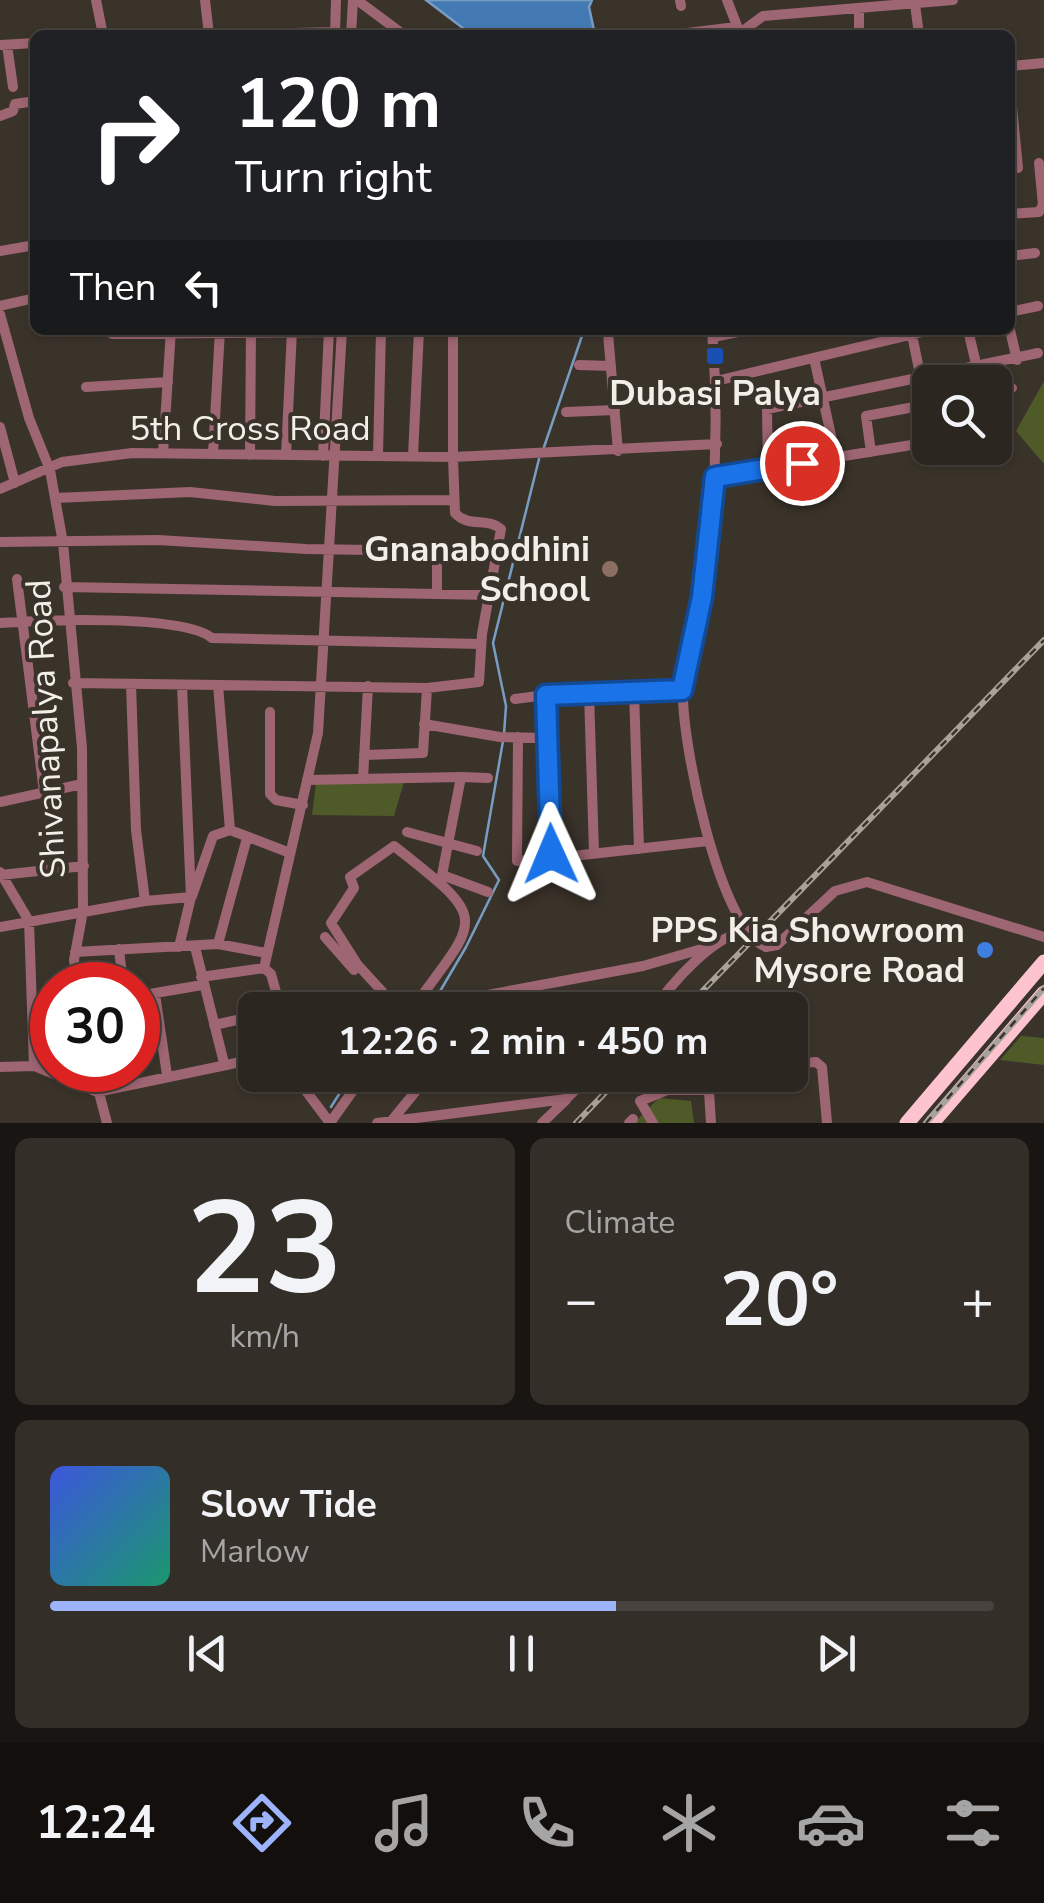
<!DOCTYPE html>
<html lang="en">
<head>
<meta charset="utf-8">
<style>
  :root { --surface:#2c2620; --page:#342e29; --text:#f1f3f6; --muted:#a6a5a5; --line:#48433e; --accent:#9db4fd }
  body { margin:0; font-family:"Nunito Sans",sans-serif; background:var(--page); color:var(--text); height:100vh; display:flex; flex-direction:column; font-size:38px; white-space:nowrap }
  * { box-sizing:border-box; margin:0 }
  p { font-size:32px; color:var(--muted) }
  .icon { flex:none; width:55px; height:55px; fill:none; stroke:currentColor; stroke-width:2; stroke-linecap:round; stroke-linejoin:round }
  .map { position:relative; height:1123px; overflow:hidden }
  .details { display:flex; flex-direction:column; gap:15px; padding:15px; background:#181512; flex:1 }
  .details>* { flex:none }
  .banner { position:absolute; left:30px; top:30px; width:985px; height:305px; border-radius:15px; box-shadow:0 2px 8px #0004,0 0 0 2px var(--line); background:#202124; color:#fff; overflow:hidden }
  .controls { position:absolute; left:912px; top:365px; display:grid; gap:20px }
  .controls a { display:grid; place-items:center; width:100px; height:100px; border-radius:15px; background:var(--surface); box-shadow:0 2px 8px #0004,0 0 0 2px var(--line); font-size:50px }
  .speed { position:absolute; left:30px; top:962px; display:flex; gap:20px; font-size:50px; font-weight:700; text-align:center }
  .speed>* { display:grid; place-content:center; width:130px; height:130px; border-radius:50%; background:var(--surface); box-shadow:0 2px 8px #0004,0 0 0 2px var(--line); line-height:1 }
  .speed .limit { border:15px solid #d22; background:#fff; color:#111 }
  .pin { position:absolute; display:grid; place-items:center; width:85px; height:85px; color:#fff; margin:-42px; border:5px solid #fff; border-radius:50%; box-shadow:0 2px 10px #0007 }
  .me { position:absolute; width:110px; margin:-55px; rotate:359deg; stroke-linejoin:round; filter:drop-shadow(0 0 8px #0008) }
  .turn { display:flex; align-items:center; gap:35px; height:210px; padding:0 40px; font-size:45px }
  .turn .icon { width:130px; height:130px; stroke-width:2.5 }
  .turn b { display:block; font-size:70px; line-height:85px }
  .then { display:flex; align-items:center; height:95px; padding:0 40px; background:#0003; gap:20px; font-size:38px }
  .big { font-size:75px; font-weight:700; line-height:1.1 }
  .details .widget { flex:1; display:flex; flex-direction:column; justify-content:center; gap:15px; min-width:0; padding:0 35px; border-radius:15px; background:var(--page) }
  .details .dial { align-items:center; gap:0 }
  .dial b { font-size:130px; line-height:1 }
  .song { display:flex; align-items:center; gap:30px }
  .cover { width:120px; height:120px; border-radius:15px; background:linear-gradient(135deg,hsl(230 70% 55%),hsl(160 70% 35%)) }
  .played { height:10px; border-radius:5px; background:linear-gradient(90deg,var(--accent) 60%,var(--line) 60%) }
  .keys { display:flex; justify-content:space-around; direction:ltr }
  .heat { display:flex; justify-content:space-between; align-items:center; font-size:55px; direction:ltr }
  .details .tiles { flex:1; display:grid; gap:15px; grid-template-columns:1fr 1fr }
  .widget:last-child { grid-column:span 2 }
  .trip { position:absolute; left:238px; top:992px; width:570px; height:100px; border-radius:15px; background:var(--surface); box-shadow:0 2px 8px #0004,0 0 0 2px var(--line); font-weight:700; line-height:100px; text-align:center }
  .menu { display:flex; height:160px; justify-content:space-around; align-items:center; background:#120f0d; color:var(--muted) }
  .menu .icon { width:70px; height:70px }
  .menu .selected { color:var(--accent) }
  .menu b { font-size:45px; color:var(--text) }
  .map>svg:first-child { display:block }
  .green { fill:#4f5a29 }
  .water { fill:#437ab3; stroke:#789dc3; stroke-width:2.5 }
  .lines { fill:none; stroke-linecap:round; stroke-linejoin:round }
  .stream { stroke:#789dc3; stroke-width:2.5 }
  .minor { stroke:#9e6572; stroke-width:10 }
  .highway { stroke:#fdc4cf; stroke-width:15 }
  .rail-casing { stroke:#a8a29b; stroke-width:6 }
  .rail { stroke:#3a332a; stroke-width:2.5; stroke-dasharray:8; stroke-linecap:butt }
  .route-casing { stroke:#114b97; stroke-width:25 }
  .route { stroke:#1a73e8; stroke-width:18 }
  .transit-dot { fill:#1a4fb4; stroke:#3a332a; stroke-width:4 }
  .education-dot { fill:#8d6e63; stroke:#3a332a; stroke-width:4 }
  .shop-dot { fill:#3f7fe0; stroke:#3a332a; stroke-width:4 }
  .labels { text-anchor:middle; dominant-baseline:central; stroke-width:8; stroke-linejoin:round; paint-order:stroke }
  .poi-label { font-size:35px; font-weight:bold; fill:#f2eee8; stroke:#3a332a; text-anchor:end }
  .street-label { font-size:35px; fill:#f2eee8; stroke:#3a332a }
</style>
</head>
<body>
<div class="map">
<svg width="1044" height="1123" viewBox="0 0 1044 1123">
  <rect width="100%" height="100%" fill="#3a332a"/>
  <path class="green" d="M1044,381V464L1016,431Z
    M404,782L394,816L312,815L316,784Z
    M1021,1036L1044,1038V1065L1000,1060Z
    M659,1098L691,1101L694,1123H634Z"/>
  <path class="water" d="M426,0H592L589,7L595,35H472Z"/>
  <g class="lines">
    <path class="stream" d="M544,447L584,330
      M504,734L506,706L493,643L539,459
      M429,1010L466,947L499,880L483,856L503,741
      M331,1107L351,1075"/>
    <path class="minor" d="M96,0L103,35
      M205,0L209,35
      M357,0L404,35
      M680,0L681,6
      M727,0L739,31
      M915,4L919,35
      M859,9V35
      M740,33L763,16L953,0
      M335,34L336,0
      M215,35L335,32
      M351,35L353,0
      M671,35L736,27
      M1,45L35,43
      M7,45L13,87
      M1010,66L1044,63
      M1010,86L1018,168
      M0,116L13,111L15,104L35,101
      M1010,214L1039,212L1043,205L1039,163
      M0,251L35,245
      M1010,256L1035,253
      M0,306L35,298
      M1010,312L1038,306
      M0,314L29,418L50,470L63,543L82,748L83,911L74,960L77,985
      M453,330V457L717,444
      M712,330C719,419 716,507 702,596C697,628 683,661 683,693C682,743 719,928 766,947L777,945L835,891L867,882L1044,937
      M968,330L977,368
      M1010,330L1017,360
      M608,333L618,451
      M112,334L453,331
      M912,335L921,379
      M713,337L738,332
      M814,358L836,458
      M579,365L611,366
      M716,381L931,330
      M86,387L168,382
      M995,391L1012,388
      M566,412L615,410
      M0,427L15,483
      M995,439H1003
      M871,452L866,416L930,404
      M163,453L171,330
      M213,454L220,330
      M250,455L251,330
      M286,455L292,330
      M378,455L381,330
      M323,456L329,330
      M413,456L419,330
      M768,469L767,409L1038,353
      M715,477L930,442
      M0,489L62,462L132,453L453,457L455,513C468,528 487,517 501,529L482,634L479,682L427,688L73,683
      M56,498L190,492L275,501L454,500
      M0,542L158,540L306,549L437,551V594
      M17,579L44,792
      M64,587L490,595
      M0,623C42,620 182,614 212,638L481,644
      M131,684L136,830L145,901
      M182,685L191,897
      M218,685L230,830L290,853
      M683,690L546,695L551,854L555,858L708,841
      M634,691L639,849
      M589,693L594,853
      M515,699L546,695
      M270,712V794L276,800L303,805
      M424,724L500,737L550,738
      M518,737L517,861L555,858
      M364,755L423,753L427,688
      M461,777L488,778
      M363,779L368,686
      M307,780L461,777L442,875L488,892
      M0,802L82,784
      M407,832L477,851
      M0,872L29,921L34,1066
      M1,875L84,866
      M192,896L213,836L230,830
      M0,927L145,901L191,897L179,947
      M325,937L354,970
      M218,944L247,838
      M195,947L224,1063
      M119,949L123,985
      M75,952L218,944L266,953
      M201,977L264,968
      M155,994L167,1075
      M138,996L202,985
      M281,1010L271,974L264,968L318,733L342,330
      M399,1010L357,964L331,923L354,888L350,877L394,846C491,922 481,915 411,1010
      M448,1010L477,997L643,966L712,946
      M654,1010C668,986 719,929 748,933
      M214,1025L255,1016
      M790,1064L816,1062L822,1067L827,1123
      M0,1067L34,1066L97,1092L255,1059
      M93,1070L107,1123
      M294,1075L330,1123
      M708,1075L711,1123
      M393,1119L429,1075
      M330,1123L364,1075
      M377,1123L566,1099L591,1075
      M542,1123L566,1100
      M629,1123L633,1119
      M653,1123L640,1101L667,1090H707"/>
    <path class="highway" d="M907,1123L1044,962
      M932,1123L1044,993"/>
    <defs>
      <path id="rail" d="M684,1010L1044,640
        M576,1123L622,1075
        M926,1123L1044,988"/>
    </defs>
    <use href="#rail" class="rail-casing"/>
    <use href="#rail" class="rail"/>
  </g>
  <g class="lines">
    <defs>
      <path id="route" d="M551,854L546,695L682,690L702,597L715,477L802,463"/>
    </defs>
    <use href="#route" class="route-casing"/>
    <use href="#route" class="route"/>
  </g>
  <rect class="transit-dot" x="705" y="346" width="20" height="20" rx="5"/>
  <circle class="education-dot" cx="610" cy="569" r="10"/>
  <circle class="shop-dot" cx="985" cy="950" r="10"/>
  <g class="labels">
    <g class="poi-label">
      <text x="715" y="393" text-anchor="middle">Dubasi Palya</text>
      <text x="590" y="549">Gnanabodhini<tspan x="590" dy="40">School</tspan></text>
      <text x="965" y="930">PPS Kia Showroom<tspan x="965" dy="40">Mysore Road</tspan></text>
    </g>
    <g class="street-label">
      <text x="250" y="428">5th Cross Road</text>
      <text transform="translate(46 729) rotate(-93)">Shivanapalya Road</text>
    </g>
  </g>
</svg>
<div class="controls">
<a><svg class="icon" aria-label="search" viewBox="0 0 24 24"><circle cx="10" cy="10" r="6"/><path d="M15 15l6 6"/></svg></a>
</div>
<div class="speed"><div class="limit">30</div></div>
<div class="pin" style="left:802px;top:463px;background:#d93025"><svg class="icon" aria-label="arrive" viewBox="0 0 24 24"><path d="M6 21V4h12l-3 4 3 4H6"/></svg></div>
<svg class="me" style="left:551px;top:854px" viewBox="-20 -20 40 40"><path d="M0-17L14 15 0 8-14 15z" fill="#1a73e8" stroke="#fff" stroke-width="4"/></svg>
<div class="trip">12:26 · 2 min · 450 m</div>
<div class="banner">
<div class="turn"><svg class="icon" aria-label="right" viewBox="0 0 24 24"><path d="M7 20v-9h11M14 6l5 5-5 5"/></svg><div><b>120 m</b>Turn right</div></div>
<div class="then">Then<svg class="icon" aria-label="left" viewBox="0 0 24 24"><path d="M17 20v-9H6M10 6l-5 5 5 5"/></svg></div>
</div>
</div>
<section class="details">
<div class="tiles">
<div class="widget dial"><b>23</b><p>km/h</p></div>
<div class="widget"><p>Climate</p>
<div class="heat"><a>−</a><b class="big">20°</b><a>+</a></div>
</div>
<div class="widget">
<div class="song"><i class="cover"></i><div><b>Slow Tide</b><p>Marlow</p></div></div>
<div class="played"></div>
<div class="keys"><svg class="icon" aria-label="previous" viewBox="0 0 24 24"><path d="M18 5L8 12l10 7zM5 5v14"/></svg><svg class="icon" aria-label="pause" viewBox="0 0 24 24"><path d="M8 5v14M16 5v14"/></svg><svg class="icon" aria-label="next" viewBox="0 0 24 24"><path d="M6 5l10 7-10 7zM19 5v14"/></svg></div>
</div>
</div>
</section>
<nav class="menu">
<b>12:24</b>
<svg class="icon selected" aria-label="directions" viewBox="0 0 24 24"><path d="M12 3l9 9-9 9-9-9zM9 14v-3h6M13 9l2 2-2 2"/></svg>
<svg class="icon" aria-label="music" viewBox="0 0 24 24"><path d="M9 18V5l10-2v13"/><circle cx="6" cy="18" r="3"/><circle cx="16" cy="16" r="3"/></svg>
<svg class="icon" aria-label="phone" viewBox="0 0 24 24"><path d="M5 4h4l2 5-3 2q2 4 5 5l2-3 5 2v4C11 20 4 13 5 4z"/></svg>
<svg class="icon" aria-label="climate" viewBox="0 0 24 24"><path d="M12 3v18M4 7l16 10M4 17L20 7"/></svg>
<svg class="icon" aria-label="car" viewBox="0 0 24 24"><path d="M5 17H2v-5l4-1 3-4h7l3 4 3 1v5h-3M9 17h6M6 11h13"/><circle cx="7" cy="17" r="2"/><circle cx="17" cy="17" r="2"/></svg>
<svg class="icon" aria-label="filters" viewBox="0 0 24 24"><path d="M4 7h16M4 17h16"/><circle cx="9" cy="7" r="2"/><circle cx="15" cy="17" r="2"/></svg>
</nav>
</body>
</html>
